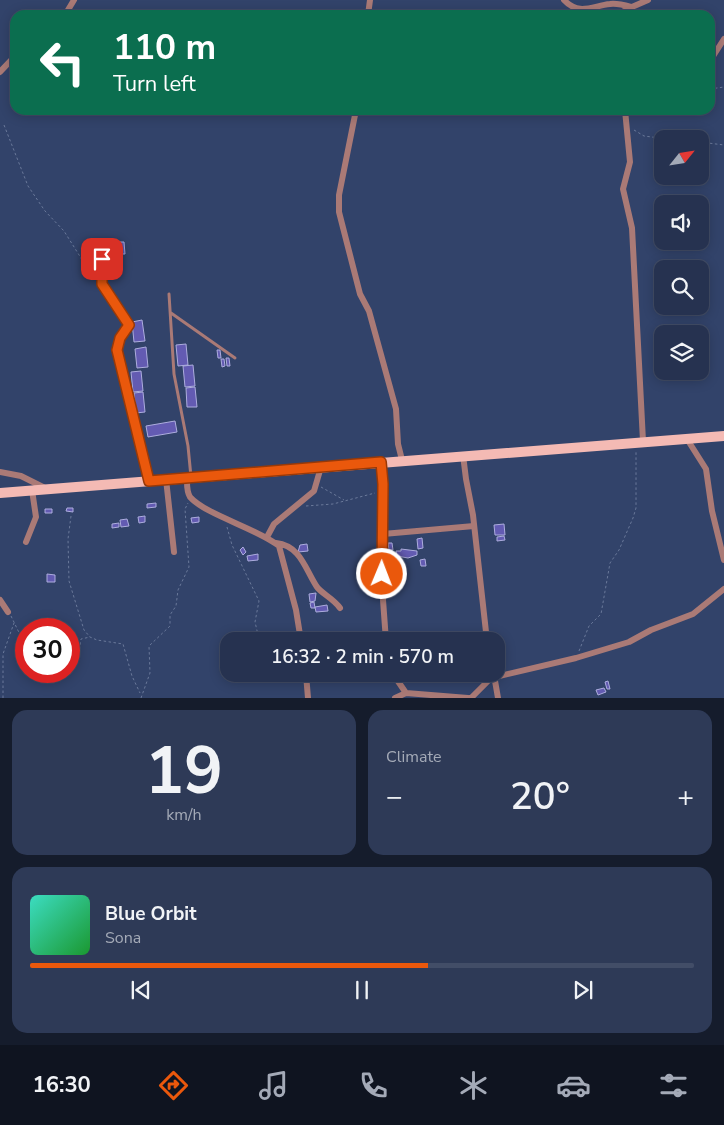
<!DOCTYPE html>
<html lang="en">
<head>
<meta charset="utf-8">
<style>
  :root { --surface:#263250; --page:#2e3a57; --text:#f1f3f6; --muted:#a4aab7; --line:#424d67; --accent:#ea580c }
  body { margin:0; font-family:"Nunito Sans",sans-serif; background:var(--page); color:var(--text); height:100vh; display:flex; flex-direction:column; font-size:19px; white-space:nowrap }
  * { box-sizing:border-box; margin:0 }
  p { font-size:16px; color:var(--muted) }
  .icon { flex:none; width:28px; height:28px; fill:none; stroke:currentColor; stroke-width:2; stroke-linecap:round; stroke-linejoin:round }
  .map { position:relative; height:698px; overflow:hidden }
  .sheet { display:flex; flex-direction:column; gap:12px; padding:12px; background:#151c2c; flex:1 }
  .sheet>* { flex:none }
  .banner { position:absolute; left:10px; top:10px; width:705px; height:105px; border-radius:15px; box-shadow:0 2px 12px #0003,0 0 0 1px var(--line); background:#0b6e4f; color:#fff; overflow:hidden }
  .needle { width:32px; rotate:60deg }
  .buttons { position:absolute; left:654px; top:130px; display:grid; gap:10px }
  .buttons a { display:grid; place-items:center; width:55px; height:55px; border-radius:10px; background:var(--surface); box-shadow:0 2px 12px #0003,0 0 0 1px var(--line); font-size:25px }
  .speed { position:absolute; left:15px; top:618px; display:flex; gap:10px; font-size:25px; font-weight:700; text-align:center }
  .speed>* { display:grid; place-content:center; width:65px; height:65px; border-radius:50%; background:var(--surface); box-shadow:0 2px 12px #0003,0 0 0 1px var(--line); line-height:1 }
  .speed .limit { border:8px solid #d22; background:#fff; color:#111 }
  .pin { position:absolute; display:grid; place-items:center; width:42px; height:42px; color:#fff; margin:-21px; border-radius:10px; box-shadow:0 2px 8px #0006 }
  .me { position:absolute; width:55px; margin:-28px; rotate:1deg; stroke-linejoin:round; filter:drop-shadow(0 0 4px #0008) }
  .turn { display:flex; align-items:center; gap:18px; height:105px; padding:0 20px; font-size:22px }
  .turn .icon { width:65px; height:65px; stroke-width:2.5 }
  .turn b { display:block; font-size:35px; line-height:42px }
  .big { font-size:38px; font-weight:600; line-height:1.1 }
  .sheet .widget { flex:1; display:flex; flex-direction:column; justify-content:center; gap:8px; min-width:0; padding:0 18px; border-radius:15px; background:var(--page) }
  .sheet .dial { align-items:center; gap:0 }
  .dial b { font-size:65px; line-height:1 }
  .song { display:flex; align-items:center; gap:15px }
  .cover { width:60px; height:60px; border-radius:8px; background:linear-gradient(135deg,hsl(170 70% 55%),hsl(130 70% 35%)) }
  .played { height:5px; border-radius:2px; background:linear-gradient(90deg,var(--accent) 60%,var(--line) 60%) }
  .keys { display:flex; justify-content:space-around; direction:ltr }
  .heat { display:flex; justify-content:space-between; align-items:center; font-size:28px; direction:ltr }
  .sheet .tiles { flex:1; display:grid; gap:12px; grid-template-columns:1fr 1fr }
  .widget:last-child { grid-column:span 2 }
  .trip { position:absolute; left:220px; top:632px; width:285px; height:50px; border-radius:15px; background:var(--surface); box-shadow:0 2px 12px #0003,0 0 0 1px var(--line); font-weight:600; line-height:50px; text-align:center }
  .tab-bar { display:flex; height:80px; justify-content:space-around; align-items:center; background:#0f1420; color:var(--muted) }
  .tab-bar .icon { width:35px; height:35px }
  .tab-bar .on { color:var(--accent) }
  .tab-bar b { font-size:22px; color:var(--text) }
  .map>svg:first-child { display:block }
  .building { fill:#635bb2; stroke:#adadde }
  .lines { fill:none; stroke-linecap:round; stroke-linejoin:round }
  .path { stroke:#6a799a; stroke-width:1; stroke-dasharray:2.5 2.5; stroke-linecap:butt }
  .lane { stroke:#aa7a76; stroke-width:3 }
  .street { stroke:#aa7a76; stroke-width:6 }
  .primary { stroke:#f4bab4; stroke-width:10 }
  .route-casing { stroke:#983908; stroke-width:12 }
  .route { stroke:#ea580c; stroke-width:9 }
</style>
</head>
<body>
<div class="map">
<svg width="724" height="698" viewBox="0 0 724 698">
  <rect width="100%" height="100%" fill="#32436a"/>
  <path class="building" d="M117,242H124L125,254H113V244Z
    M102,244L103,254L91,255L90,246Z
    M142,320L145,341L134,342L132,322Z
    M186,344L188,365L178,366L176,345Z
    M146,347L148,367L137,368L135,349Z
    M217,350H220L221,358H218Z
    M226,358H229L230,366H227Z
    M221,359H224L225,366L222,367Z
    M193,365L195,386L185,387L183,366Z
    M141,371L143,391L133,392L131,372Z
    M195,387L197,407H187L186,388Z
    M143,392L145,412L136,413L134,393Z
    M175,421L177,432L148,437L146,426Z
    M156,503V507L147,508V504Z
    M67,508H73V512L66,511Z
    M45,509H52V513H45Z
    M145,516V522L139,523L138,517Z
    M199,517V522L192,523L191,518Z
    M127,519L129,526L121,527L120,520Z
    M119,523V527L112,528V524Z
    M504,524L505,535H495L494,525Z
    M504,536L505,540L497,541V537Z
    M422,538L423,548L418,549L417,539Z
    M388,543H392L393,550H389Z
    M307,544L308,551L298,552L300,545Z
    M243,547L246,552L243,555L240,550Z
    M401,549L417,551V555L408,558L397,556L396,551H401Z
    M258,554V560L248,561L247,556Z
    M425,559L426,566H421L420,560Z
    M47,574L55,575V582H47Z
    M316,593L315,601L310,602L309,594Z
    M314,602L315,608H311L310,603Z
    M327,605L328,611L316,612L315,607Z
    M608,681L610,689H607L605,682Z
    M604,688L606,692L598,695L596,690Z"/>
  <g class="lines">
    <path class="path" d="M710,89L724,87
      M4,125L28,186L45,211L64,231L86,266L97,279
      M634,130L644,136L667,139
      M700,142L724,145
      M321,487L344,500
      M306,506L333,504L375,493
      M71,516L68,539L69,581L84,630L90,637L97,640L123,644L132,676L140,693
      M227,527L232,545L259,601L255,622L259,639
      M11,616L26,647
      M579,651L589,626L601,614L610,563L619,550L633,518L636,508V452
      M69,656L73,657L79,654L81,639L90,637
      M3,698V654L14,623
      M141,698L150,673L149,646L170,626V615L176,606L178,590L189,567L185,509L188,503"/>
    <path class="lane" d="M102,259V284L129,325L120,338L117,350L149,480
      M169,294L174,374L188,446L191,477
      M171,313L235,358"/>
    <path class="street" d="M564,0C579,16 592,6 610,4C617,3 624,5 631,7
      M65,15L74,0
      M368,15L370,0
      M621,15L625,10L648,0
      M710,61L724,39
      M0,72L15,56
      M356,110L339,195V212L360,294L369,311L396,409L398,444L402,460
      M625,110L630,162L623,189L632,228L643,441
      M687,439L706,469L712,511L724,560
      M463,455L466,479L473,515L487,641
      M381,462L383,484L382,586L386,641
      M0,472L21,476L45,488
      M190,478L187,482C187,487 187,492 190,497C206,515 256,528 279,546L296,610L301,641
      M166,479L174,552
      M383,534L474,526
      M267,537L274,524L314,491L321,467
      M26,542L36,517L32,490
      M276,543C301,546 305,569 317,587C321,593 334,599 340,608
      M0,600L8,612
      M306,674L308,698
      M393,674L406,693L468,698
      M494,675L498,698
      M395,698L406,693
      M471,698L491,678L576,658L629,642L651,630L693,614L724,589"/>
    <path class="primary" d="M0,493L724,436"/>
  </g>
  <g class="lines">
    <defs>
      <path id="route" d="M102,259V284L129,325L120,338L117,350L149,481L381,462L383,484L382,574"/>
    </defs>
    <use href="#route" class="route-casing"/>
    <use href="#route" class="route"/>
  </g>
</svg>
<div class="buttons">
<a><svg class="needle" viewBox="-14 -14 28 28"><path d="M0-13l5 13h-10z" fill="#e53935"/><path d="M0 13l5-13h-10z" fill="#a4aab7"/></svg></a>
<a><svg class="icon" aria-label="sound" viewBox="0 0 24 24"><path d="M4 9h4l5-4v14l-5-4H4zM17 9q2 3 0 6"/></svg></a>
<a><svg class="icon" aria-label="search" viewBox="0 0 24 24"><circle cx="10" cy="10" r="6"/><path d="M15 15l6 6"/></svg></a>
<a><svg class="icon" aria-label="layers" viewBox="0 0 24 24"><path d="M12 4l9 5-9 5-9-5zM3 14l9 5 9-5"/></svg></a>
</div>
<div class="speed"><div class="limit">30</div></div>
<div class="pin" style="left:102px;top:259px;background:#d93025"><svg class="icon" aria-label="arrive" viewBox="0 0 24 24"><path d="M6 21V4h12l-3 4 3 4H6"/></svg></div>
<svg class="me" style="left:382px;top:574px" viewBox="-20 -20 40 40"><circle r="17" fill="#ea580c" stroke="#fff" stroke-width="3"/><path d="M0-11L8 9 0 5-8 9z" fill="#fff"/></svg>
<div class="trip">16:32 · 2 min · 570 m</div>
<div class="banner">
<div class="turn"><svg class="icon" aria-label="left" viewBox="0 0 24 24"><path d="M17 20v-9H6M10 6l-5 5 5 5"/></svg><div><b>110 m</b>Turn left</div></div>
</div>
</div>
<section class="sheet">
<div class="tiles">
<div class="widget dial"><b>19</b><p>km/h</p></div>
<div class="widget"><p>Climate</p>
<div class="heat"><a>−</a><b class="big">20°</b><a>+</a></div>
</div>
<div class="widget">
<div class="song"><i class="cover"></i><div><b>Blue Orbit</b><p>Sona</p></div></div>
<div class="played"></div>
<div class="keys"><svg class="icon" aria-label="previous" viewBox="0 0 24 24"><path d="M18 5L8 12l10 7zM5 5v14"/></svg><svg class="icon" aria-label="pause" viewBox="0 0 24 24"><path d="M8 5v14M16 5v14"/></svg><svg class="icon" aria-label="next" viewBox="0 0 24 24"><path d="M6 5l10 7-10 7zM19 5v14"/></svg></div>
</div>
</div>
</section>
<nav class="tab-bar">
<b>16:30</b>
<svg class="icon on" aria-label="directions" viewBox="0 0 24 24"><path d="M12 3l9 9-9 9-9-9zM9 14v-3h6M13 9l2 2-2 2"/></svg>
<svg class="icon" aria-label="music" viewBox="0 0 24 24"><path d="M9 18V5l10-2v13"/><circle cx="6" cy="18" r="3"/><circle cx="16" cy="16" r="3"/></svg>
<svg class="icon" aria-label="phone" viewBox="0 0 24 24"><path d="M5 4h4l2 5-3 2q2 4 5 5l2-3 5 2v4C11 20 4 13 5 4z"/></svg>
<svg class="icon" aria-label="climate" viewBox="0 0 24 24"><path d="M12 3v18M4 7l16 10M4 17L20 7"/></svg>
<svg class="icon" aria-label="car" viewBox="0 0 24 24"><path d="M5 17H2v-5l4-1 3-4h7l3 4 3 1v5h-3M9 17h6M6 11h13"/><circle cx="7" cy="17" r="2"/><circle cx="17" cy="17" r="2"/></svg>
<svg class="icon" aria-label="filters" viewBox="0 0 24 24"><path d="M4 7h16M4 17h16"/><circle cx="9" cy="7" r="2"/><circle cx="15" cy="17" r="2"/></svg>
</nav>
</body>
</html>
